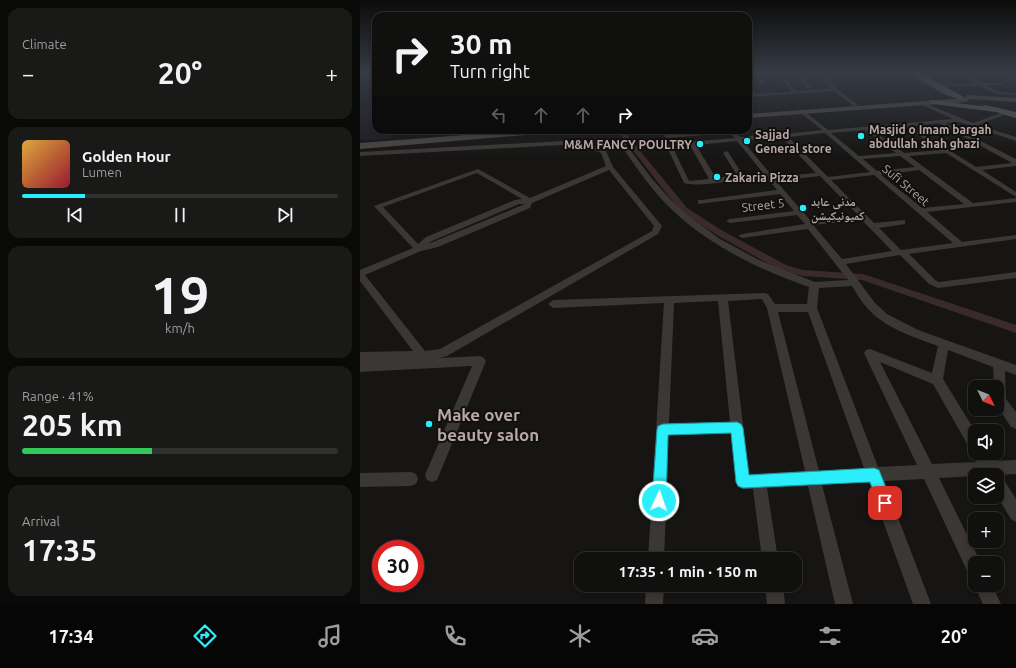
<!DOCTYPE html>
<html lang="en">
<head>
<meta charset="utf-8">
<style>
  :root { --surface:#10100f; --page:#191918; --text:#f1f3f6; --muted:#9c9d9e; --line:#30302f; --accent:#2aeef9 }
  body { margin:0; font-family:Ubuntu,"Noto Naskh Arabic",sans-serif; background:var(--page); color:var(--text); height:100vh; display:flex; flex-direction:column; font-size:15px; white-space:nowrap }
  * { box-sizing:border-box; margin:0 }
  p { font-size:13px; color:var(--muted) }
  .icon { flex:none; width:22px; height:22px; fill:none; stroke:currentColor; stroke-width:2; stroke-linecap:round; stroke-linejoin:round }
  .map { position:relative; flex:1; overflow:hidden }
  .side { display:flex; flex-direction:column; gap:8px; padding:8px; background:#090908; width:360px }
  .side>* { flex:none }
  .banner { position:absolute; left:12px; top:12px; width:380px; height:122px; border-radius:12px; box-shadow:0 2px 6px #0003,0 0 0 1px var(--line); background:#10100f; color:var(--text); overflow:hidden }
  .needle { width:26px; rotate:133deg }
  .fabs { position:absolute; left:608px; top:380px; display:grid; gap:8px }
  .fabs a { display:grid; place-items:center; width:36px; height:36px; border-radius:8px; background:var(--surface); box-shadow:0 2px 6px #0003,0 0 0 1px var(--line); font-size:20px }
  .speed { position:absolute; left:12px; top:540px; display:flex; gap:8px; font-size:20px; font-weight:700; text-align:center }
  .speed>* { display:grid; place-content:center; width:52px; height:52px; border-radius:50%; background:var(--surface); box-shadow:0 2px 6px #0003,0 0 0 1px var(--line); line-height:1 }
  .speed .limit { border:6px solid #d22; background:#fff; color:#111 }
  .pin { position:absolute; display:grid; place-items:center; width:34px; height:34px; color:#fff; margin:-17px; border-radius:8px; box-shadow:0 2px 6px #0006 }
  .me { position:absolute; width:44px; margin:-22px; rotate:3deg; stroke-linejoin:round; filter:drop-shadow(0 0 3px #0008) }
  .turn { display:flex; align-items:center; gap:14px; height:84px; padding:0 12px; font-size:18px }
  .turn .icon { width:52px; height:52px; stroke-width:2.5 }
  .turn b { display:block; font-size:28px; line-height:34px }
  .lanes { display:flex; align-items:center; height:38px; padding:0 12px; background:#0003; justify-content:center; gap:20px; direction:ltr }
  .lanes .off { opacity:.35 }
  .big { font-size:30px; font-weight:700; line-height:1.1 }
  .side .widget { flex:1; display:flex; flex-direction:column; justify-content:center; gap:6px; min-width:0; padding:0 14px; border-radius:12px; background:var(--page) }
  .side .dial { align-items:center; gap:0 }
  .dial b { font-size:52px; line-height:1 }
  .song { display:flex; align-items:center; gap:12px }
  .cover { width:48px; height:48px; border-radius:6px; background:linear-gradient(135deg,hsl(40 70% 55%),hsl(350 70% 35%)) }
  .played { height:4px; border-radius:2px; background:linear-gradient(90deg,var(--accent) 20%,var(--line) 20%) }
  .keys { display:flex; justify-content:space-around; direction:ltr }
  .heat { display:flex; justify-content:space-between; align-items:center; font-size:22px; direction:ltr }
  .charge { height:6px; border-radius:3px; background:linear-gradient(90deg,#34c759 41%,var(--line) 0) }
  .trip { position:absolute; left:214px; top:552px; width:228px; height:40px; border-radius:12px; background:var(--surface); box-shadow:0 2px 6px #0003,0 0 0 1px var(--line); font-weight:700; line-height:40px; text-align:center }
  .tab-bar { display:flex; height:64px; justify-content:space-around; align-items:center; background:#060606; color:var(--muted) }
  .tab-bar .icon { width:28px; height:28px }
  .tab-bar .on { color:var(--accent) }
  .tab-bar b { font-size:18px; color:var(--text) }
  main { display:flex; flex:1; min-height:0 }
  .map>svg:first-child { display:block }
  .green { fill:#1e1a21 }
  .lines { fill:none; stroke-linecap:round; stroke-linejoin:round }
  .canal { fill:#3a2a2d; fill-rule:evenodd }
  .street { fill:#3b3735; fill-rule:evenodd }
  .secondary { fill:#4b4443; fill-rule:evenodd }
  .primary { fill:#5a5351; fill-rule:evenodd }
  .route { fill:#2aeef9; stroke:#1b9ba2 }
  .poi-dot { fill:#2aeef9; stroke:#11100f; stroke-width:1.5 }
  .labels { text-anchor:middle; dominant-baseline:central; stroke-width:4; stroke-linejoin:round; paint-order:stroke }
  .far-poi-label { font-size:12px; font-weight:bold; fill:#b7a7a5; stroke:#11100f; text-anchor:start }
  .far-street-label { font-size:12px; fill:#b7a7a5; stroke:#11100f }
  .near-poi-label { font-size:17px; font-weight:bold; fill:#b7a7a5; stroke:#11100f; text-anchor:start }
</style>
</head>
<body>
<main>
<section class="side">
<div class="widget"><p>Climate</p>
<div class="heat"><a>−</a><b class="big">20°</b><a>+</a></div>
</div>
<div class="widget">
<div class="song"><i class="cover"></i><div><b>Golden Hour</b><p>Lumen</p></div></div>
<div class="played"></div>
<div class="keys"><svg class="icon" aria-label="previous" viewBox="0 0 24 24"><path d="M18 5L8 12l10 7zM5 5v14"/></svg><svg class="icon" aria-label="pause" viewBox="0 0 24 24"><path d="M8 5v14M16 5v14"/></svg><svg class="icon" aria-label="next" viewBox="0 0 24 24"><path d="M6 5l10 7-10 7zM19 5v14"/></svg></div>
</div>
<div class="widget dial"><b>19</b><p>km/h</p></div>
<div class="widget"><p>Range · 41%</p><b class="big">205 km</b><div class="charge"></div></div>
<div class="widget"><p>Arrival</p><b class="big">17:35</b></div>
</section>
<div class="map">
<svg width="656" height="604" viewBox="0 0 656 604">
  <rect width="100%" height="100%" fill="#161514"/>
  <path class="green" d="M16,106V130H37L30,139L0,140V107Z"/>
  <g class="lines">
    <path class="canal" d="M257,130H263L327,208L363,231L426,265L443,270L503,274L656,325V333L502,280L443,276L418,269L357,235L321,212Z"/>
    <path class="street" d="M394,72H398L405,84H401Z
      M416,72H420L436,91L471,89L455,72H460L477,89L498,105L494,106L474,91L388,97V95L392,94L388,88V83L396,94L432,92Z
      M433,72H438L451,88H447Z
      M601,72L622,83H644L642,85L627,86L639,92L656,93V95L636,94L620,86H583L581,85L616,83L597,73Z
      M637,72H643L656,78V81Z
      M562,102L613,123L644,112L649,113L618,125L656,137V141L599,122L585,123L656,159V166L622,170L656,192V197L586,153L549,156L613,203L656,198V202L567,212L602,242L656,235V239L549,254L575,280L579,282L656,272V278L578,288L569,284L540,255L486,264L515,303L527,314L558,330L656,365V375L645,371L646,399L656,412V429L651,427L637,406V387H634L633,367L588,350L583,379L615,431V453H628L633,461L656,460V474L638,475L642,477L656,499V522L651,519L637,496V475H615V476L579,478L621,563H615V577L609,575L564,479L524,481L571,604H553L509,482L462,485L493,604H475L448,486L407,488L418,559H402L393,489H383L378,487L376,482L371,434L309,435L304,559H288L304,303L193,308L188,304L193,300L405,293L408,294L415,304H447L449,287C397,269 344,243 305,203C288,185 274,164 260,144L265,143L293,180L311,200L326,214L360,239L399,260L455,282L488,280L448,229L382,238L378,236L382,234L445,224L437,215L370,223L366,221L370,219L434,211L420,194L338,204V200H341L417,190L405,176C389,178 336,188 324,183L307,147L314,143L375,138L370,133L307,138L304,136L307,134L374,130L380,137L419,134L422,132L425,134L462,130L441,113V111L443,110L468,130L593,119L560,104ZM579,123L652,163L616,167L551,126ZM545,126L581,150L544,153L535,146L555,145L557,144V142L530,143L511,129ZM505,130L536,153L499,156L471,133ZM465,133L510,172L468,177L428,137ZM422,137L431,147L406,149L403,151L404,152L434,150L456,173L413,177L383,141ZM377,141L403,173L383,175L368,152L366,151L363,153L377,175L356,178L336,145ZM330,145L349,179L329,181L313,148ZM540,156L555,167L517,171L503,159ZM559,170L604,204L562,208L521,175ZM514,175L593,243L541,250L519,228L545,224V220L514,223L471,180ZM460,176L464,180L498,215L450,220L416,181ZM502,220L532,251L482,259L453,225ZM492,286C497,294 502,303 509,310C527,329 554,337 578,346L572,373L510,349L506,350L504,353L557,465L518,467L457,308L459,288ZM402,299L407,308L445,471L389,474L368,301ZM358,301L370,422L309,423L314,303ZM418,312H448L504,468L459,471ZM520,362L573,384L610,449L614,450L613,453L617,462L572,464Z
      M221,140L246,151L253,167L302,226L298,234L87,356L80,358L120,356L124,358L126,361L77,480L72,482L67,480L65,475L112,366L0,372V362L32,361L0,362V352L53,351L0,281V270L53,248L14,206L118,169L170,198L246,166L241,153L220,144L0,156V152ZM249,170L294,226L292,231L80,349L65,351L5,275L61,251L78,247L170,208L172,203ZM117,173L162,199L155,200L66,237L58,244L23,207ZM159,204H165L68,244L72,241Z
      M51,472L56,474L58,479L56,484L51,486L0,487V473Z
      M615,583V585H632L641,604H623L614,585Z
      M286,585H304L303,604H285Z
      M405,585H423L425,604H407Z"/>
    <path class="secondary" d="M608,95L656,98V102L609,99L608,101L606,102L388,118V114L605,98L606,96Z
      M169,130H204L200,132L0,149V143Z"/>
    <path class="primary" d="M550,72H559L604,97L603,99C592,101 559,80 550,72Z
      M570,100L622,106L625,105L656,112V118L636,112L573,104H570Z"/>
  </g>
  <linearGradient id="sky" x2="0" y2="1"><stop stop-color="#0c0c0b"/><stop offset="0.46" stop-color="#363b45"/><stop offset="1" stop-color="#363b45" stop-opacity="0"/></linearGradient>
  <rect width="656" height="157" fill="url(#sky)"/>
  <path class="route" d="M377,422L381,424L383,428L389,475L514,468L519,470L521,475L532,503L530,508L525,510L520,508L510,482L383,488L378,486L376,482L371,433L308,435L306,501L304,506L299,508L294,506L292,501L297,430L298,426L303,424Z"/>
  <g class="poi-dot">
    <circle cx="501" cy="136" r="4"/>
    <circle cx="387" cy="141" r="4"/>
    <circle cx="340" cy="144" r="4"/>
    <circle cx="357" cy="177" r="4"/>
    <circle cx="443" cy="208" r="4"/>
    <circle cx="69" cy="424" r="4"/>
  </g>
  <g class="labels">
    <g class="far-poi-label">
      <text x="509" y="129">Masjid o Imam bargah<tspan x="509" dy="14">abdullah shah ghazi</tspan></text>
      <text x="395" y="134">Sajjad<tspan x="395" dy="14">General store</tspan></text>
      <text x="332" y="144" text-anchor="end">M&amp;M FANCY POULTRY</text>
      <text x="365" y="177">Zakaria Pizza</text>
      <text x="451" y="201">مدنی عابد<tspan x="451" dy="14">کمیونیکیشن</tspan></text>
    </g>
    <g class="far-street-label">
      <text transform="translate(546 185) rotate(40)">Sufi Street</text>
      <text transform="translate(403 205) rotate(-7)">Street 5</text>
    </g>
    <g class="near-poi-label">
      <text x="77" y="414">Make over<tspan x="77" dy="20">beauty salon</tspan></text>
    </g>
  </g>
</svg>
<div class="fabs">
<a><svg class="needle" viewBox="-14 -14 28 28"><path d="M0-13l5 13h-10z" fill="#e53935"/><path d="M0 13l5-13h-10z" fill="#9c9d9e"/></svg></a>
<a><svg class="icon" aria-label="sound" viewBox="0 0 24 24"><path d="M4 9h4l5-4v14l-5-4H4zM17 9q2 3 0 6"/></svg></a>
<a><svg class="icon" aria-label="layers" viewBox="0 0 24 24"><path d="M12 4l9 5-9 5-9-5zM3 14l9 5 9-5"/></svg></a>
<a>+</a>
<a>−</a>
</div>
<div class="speed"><div class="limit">30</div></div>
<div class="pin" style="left:525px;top:503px;background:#d93025"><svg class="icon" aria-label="arrive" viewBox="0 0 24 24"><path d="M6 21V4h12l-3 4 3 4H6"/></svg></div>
<svg class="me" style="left:299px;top:501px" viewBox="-20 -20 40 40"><circle r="17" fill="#2aeef9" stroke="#fff" stroke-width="3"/><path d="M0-11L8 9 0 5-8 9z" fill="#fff"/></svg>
<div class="trip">17:35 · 1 min · 150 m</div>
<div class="banner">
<div class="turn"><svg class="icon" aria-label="right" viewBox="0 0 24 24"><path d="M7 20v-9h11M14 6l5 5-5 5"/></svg><div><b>30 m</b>Turn right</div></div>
<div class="lanes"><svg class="icon off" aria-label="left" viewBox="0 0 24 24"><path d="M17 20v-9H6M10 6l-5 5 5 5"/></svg><svg class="icon off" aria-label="ahead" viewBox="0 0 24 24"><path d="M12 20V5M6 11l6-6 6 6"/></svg><svg class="icon off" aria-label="ahead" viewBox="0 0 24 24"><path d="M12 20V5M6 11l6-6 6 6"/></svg><svg class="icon" aria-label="right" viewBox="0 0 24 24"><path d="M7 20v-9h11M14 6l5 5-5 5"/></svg></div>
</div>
</div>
</main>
<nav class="tab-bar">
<b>17:34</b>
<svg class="icon on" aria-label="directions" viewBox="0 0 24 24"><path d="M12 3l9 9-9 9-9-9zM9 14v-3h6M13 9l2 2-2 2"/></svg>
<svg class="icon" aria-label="music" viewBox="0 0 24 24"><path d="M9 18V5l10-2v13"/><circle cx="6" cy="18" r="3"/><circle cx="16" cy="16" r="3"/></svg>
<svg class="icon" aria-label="phone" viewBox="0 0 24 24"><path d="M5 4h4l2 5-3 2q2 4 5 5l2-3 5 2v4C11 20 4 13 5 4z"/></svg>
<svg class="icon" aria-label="climate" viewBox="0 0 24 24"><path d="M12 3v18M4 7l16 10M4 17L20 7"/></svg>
<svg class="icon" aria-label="car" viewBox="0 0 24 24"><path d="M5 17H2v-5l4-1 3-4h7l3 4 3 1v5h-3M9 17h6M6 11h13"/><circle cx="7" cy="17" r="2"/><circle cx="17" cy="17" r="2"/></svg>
<svg class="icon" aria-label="filters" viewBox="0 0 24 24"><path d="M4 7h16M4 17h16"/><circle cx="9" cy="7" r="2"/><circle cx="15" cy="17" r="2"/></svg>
<b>20°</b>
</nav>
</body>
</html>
